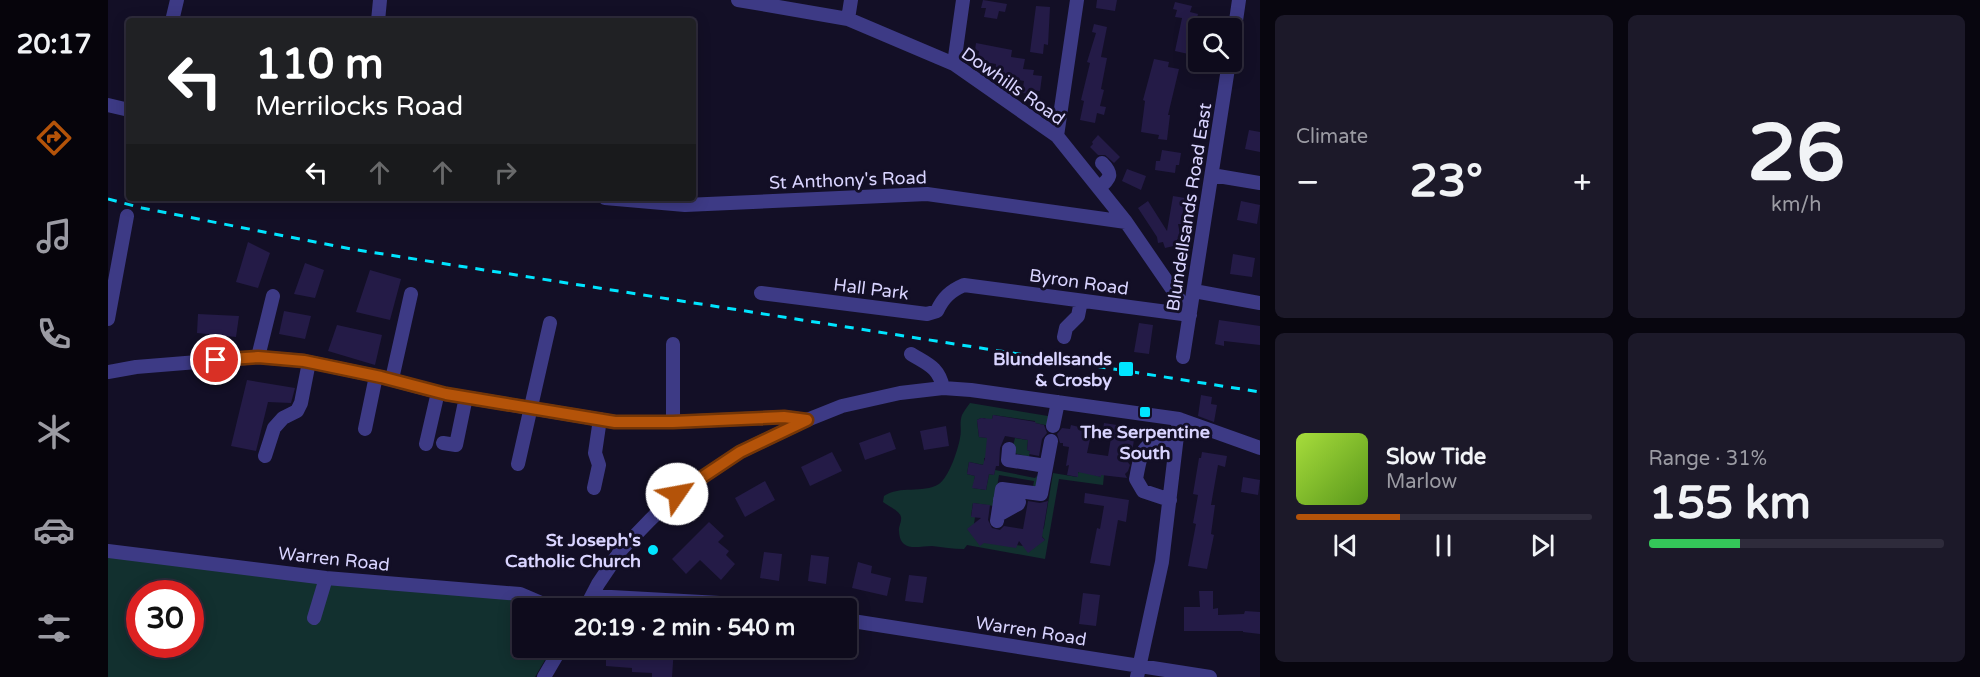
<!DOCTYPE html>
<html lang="en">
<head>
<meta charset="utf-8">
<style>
  :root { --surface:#0e0b1c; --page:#1c1929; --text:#f1f3f6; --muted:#9b9ba3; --line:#2e2b3b; --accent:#b45309 }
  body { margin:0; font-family:"Varela Round",sans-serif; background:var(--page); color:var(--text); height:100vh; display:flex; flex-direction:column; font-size:22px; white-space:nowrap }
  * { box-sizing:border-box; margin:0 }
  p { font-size:20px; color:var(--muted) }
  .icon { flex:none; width:33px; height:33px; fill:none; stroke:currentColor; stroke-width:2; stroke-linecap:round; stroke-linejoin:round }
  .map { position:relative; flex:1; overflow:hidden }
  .details { display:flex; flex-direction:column; gap:15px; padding:15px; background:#08060f; width:720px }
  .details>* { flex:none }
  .banner { position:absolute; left:18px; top:18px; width:570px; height:183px; border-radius:6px; box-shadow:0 3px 15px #0003,0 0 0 2px var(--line); background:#202124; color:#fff; overflow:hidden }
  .tools { position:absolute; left:1080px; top:18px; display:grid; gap:12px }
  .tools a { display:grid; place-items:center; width:54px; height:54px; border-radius:6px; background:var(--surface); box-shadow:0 3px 15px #0003,0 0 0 2px var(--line); font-size:30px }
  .speed { position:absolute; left:18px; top:580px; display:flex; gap:12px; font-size:30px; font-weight:700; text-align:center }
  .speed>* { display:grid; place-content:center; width:78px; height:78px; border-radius:50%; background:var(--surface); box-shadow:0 3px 15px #0003,0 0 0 2px var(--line); line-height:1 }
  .speed .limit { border:9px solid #d22; background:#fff; color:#111 }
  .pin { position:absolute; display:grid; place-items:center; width:51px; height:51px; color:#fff; margin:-26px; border:3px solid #fff; border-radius:50%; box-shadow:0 2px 6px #0007 }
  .me { position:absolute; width:66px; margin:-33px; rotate:57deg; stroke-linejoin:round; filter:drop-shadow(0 0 4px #0008) }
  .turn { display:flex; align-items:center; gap:21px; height:126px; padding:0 30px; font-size:27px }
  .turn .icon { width:78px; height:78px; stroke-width:2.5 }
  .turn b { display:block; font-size:42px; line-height:51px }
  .lanes { display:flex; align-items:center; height:57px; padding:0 30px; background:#0003; justify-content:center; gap:30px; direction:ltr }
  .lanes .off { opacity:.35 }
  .big { font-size:45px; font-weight:700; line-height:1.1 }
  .details .widget { flex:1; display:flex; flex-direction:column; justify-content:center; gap:9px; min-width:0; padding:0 21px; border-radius:9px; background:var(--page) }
  .details .dial { align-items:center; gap:0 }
  .dial b { font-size:78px; line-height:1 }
  .song { display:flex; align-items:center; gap:18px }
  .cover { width:72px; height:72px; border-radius:9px; background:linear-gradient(135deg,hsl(80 70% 55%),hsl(90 70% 35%)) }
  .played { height:6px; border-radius:3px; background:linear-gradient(90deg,var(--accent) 35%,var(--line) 35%) }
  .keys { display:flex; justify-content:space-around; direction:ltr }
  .heat { display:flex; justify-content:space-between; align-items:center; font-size:33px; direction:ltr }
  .charge { height:9px; border-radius:4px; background:linear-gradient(90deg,#34c759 31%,var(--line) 0) }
  .details .tiles { flex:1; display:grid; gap:15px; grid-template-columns:repeat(2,1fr) }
  .trip { position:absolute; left:404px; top:598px; width:345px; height:60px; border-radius:6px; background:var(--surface); box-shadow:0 3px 15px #0003,0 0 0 2px var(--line); font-weight:700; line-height:60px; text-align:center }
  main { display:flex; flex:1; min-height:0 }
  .menu { display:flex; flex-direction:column; width:108px; justify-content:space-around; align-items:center; background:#06040b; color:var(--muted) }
  .menu .icon { width:42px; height:42px }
  .menu .selected { color:var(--accent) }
  .menu b { font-size:27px; color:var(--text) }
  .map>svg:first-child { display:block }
  .green { fill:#12302f; fill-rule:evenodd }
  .building { fill:#241b47 }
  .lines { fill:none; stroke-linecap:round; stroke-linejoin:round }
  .minor { stroke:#3d3a85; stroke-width:14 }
  .rail { stroke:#00e5ff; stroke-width:3; stroke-dasharray:9 8; stroke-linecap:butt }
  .route-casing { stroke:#753606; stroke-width:15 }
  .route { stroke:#b45309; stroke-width:10 }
  .poi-dot { fill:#00e5ff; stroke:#130f26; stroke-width:2 }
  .labels { text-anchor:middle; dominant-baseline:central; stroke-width:6; stroke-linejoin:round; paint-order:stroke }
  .street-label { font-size:18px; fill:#d9d4ff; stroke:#130f26 }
  .poi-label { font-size:18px; font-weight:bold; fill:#d9d4ff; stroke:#130f26; text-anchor:end }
</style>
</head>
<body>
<main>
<nav class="menu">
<b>20:17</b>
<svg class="icon selected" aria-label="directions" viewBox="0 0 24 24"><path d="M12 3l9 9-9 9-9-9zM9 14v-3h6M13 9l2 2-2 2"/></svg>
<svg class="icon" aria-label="music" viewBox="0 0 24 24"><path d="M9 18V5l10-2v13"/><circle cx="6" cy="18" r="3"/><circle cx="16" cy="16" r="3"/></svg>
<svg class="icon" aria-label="phone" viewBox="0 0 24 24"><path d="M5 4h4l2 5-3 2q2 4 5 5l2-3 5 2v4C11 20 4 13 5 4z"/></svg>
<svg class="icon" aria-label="climate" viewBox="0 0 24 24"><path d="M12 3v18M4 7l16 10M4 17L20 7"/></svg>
<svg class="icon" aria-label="car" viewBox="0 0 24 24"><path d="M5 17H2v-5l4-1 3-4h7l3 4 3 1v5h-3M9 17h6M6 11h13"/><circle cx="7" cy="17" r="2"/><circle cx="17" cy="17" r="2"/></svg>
<svg class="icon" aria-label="filters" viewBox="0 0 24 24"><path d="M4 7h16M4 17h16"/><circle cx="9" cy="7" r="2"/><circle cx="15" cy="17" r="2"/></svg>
</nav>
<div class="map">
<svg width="1152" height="677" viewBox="0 0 1152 677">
  <rect width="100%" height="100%" fill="#130f26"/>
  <path class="green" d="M862,403L940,416L942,426L927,423V421L885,415L883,422H880L877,418H873L869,420L871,437L881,438L878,458H876V465L861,462L859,474L867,476L865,488L878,490L881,474L886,475L887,470L927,478L930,475L931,483L924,493L926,481L891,475L886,506L865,503L863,516L867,517L866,524L878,541L915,546L937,540L932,534L936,528L945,473L969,477L971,470L993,477V475H996L995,485L951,479L937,559L859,545L856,549C845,549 835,547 824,546C810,546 792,553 791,531C790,527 794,522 793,517C792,511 780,506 775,502L776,496C792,485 814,494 831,484C841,477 850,450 852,438C854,430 851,423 854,415C856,411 859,407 862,403Z
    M907,438L920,440L919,450L922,451L921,457L906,453L904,450Z
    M0,545L218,578L412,594L446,609H414V648H444L427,677H0ZM32,594H82V645H32Z"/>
  <path class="building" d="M875,0L899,4L897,12L891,11L889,19L876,17L878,8H873Z
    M989,0H1009L1007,11L988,8Z
    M1067,2L1084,6L1082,12L1090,14L1085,34H1088L1085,55L1067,51L1074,18L1067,17L1069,10L1065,9Z
    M928,6L942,7L940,45L936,44L935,54L922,52Z
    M986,24L999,27L993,57L999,58L993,89L996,90L992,106L998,107L996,115L989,113L987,123L972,120L976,101L973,100L982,63L979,62L988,33L984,32Z
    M868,43L904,50L903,57L917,59L915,69L926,70L925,75L934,76L932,91L923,90V94L914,93L916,81L906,79V76L887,73L888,64L876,62V58L870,57L871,51L867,50Z
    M1046,59L1061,62L1060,67L1071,69L1060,115H1062L1059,140L1050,139L1051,135L1033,132L1037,101L1035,100Z
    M1141,130L1152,132V152L1137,149Z
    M990,135L1012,157L1006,163L997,155H990L982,147L985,144L984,142Z
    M1054,150L1073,153L1071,165H1068L1067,173L1047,170L1048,161H1052Z
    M1019,169L1038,176L1033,190L1014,181Z
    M1065,196L1077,198L1073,224H1070L1073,239H1069L1070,245L1057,248L1055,242L1050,243L1049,237L1030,208L1040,201L1059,231Z
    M1133,201L1152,205L1149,224L1129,220Z
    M140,242L162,253L150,288L128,282Z
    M1125,254L1147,258L1144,277L1122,274Z
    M197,263L216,270L207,298L186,294Z
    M262,270L293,279L282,320L248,312Z
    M176,311L203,316L197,339L171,334Z
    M90,314L131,316L128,337L89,333Z
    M1111,320L1152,326V345L1116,341V346L1107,344Z
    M1031,323L1045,325L1041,354L1026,352Z
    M229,325L274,335L267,365L220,351Z
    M139,380L187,388L183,403L160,402L148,451L123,446Z
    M1093,395L1104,397L1103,404L1109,405L1106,422L1090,416Z
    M885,415L928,422L927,423L936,425L939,433L934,439L931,456L921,454L922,451L919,450L920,440L897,436L892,448L891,466H888L886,475L881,474L878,490L864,488L867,476L859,474L861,462L875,465L877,458L879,438L871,437L869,420L873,418L884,419Z
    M996,423L1028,428L1023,458L1019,461L1022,465L1020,471L1017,474L1019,478L993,475V477L970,472V477L959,475L961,465L958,466L961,447L955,446V443H952L949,434L954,428L962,429L963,425L971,427L977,425L980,429V439H982L979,453L1000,456L1003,438L994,436Z
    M838,426L841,446L816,450L812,431Z
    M782,432L788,449L757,460L751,443Z
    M724,452L734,471L702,486L693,467Z
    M1094,452L1119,456L1117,467L1110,465L1103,505H1107L1103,534L1106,535L1099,569L1080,566L1088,524L1085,523L1090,495L1085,494L1091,458H1093Z
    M1135,477L1152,480L1150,495L1133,492Z
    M657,481L667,500L637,517L627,498Z
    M977,493L1021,500L1018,522L1010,520L1002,566L982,563L989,528L992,529L996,506L976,503Z
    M920,501L932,503L940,501L934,537L937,540L920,553L911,541L908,548L876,543L872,546L859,529L873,518L863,517L865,503L882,505L880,520L884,528L892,530L896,526L915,529Z
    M601,522L616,536L610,542L621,551L618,555L627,564L613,580L592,560L578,574L564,559Z
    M656,552L674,554L671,581L652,578Z
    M703,555L721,557L718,584L700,581Z
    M750,562L764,566L763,573L783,578L779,596L744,588Z
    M801,575L819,577L815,603L797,601Z
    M1091,591H1105V609L1110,608V615L1136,614L1137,611L1152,612V634L1135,632V631H1076V607H1092Z
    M975,593L992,595L988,626L971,624Z
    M498,648H566L564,677H544V673L524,672V668L498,666Z"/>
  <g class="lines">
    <path class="minor" d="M630,0L740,19L846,64L949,136L1018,222L1082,315
      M740,19L743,0
      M64,21L69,0
      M270,21L272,0
      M1124,48L1131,0
      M846,64L855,0
      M0,105L21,110
      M949,136L969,0
      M1104,175L1152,183
      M991,188C1002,178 1006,175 994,163
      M497,198L577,205L819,194L1018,222
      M1086,291L1152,303
      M653,293L819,314L829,311C835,298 842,291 856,285L1082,315
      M0,319L19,216
      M956,337L958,328L970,316L973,301
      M803,354C819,364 831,367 835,388
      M150,357L165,296
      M1075,357L1121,62
      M0,372L28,367L150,357L196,361L273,377L337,394L507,422H565L676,417L699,420
      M284,379L303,294
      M565,422V344
      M945,426L950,402
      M257,429L268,376
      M335,443L348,445L358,397
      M318,444L330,392
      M901,449L900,460L938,466
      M157,456L166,428L175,418L189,411L193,403L201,362
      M410,464L442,323
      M486,488L491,465L487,453L492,419
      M1062,500L1035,491L1028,479C1034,446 1035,442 1069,439
      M890,515L910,504L911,502L892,500
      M889,521L894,489L933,494L943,441
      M0,551L218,578L412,594L447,609
      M485,596L648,605L672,609
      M477,609L490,584L513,550L542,520L569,494L632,452L699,420L734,406L792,393L835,388L863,390L1071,419L1152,448
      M206,618L218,578
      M738,620L1102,677
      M436,677L453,648
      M1029,677L1054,562L1071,419"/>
    <path class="rail" d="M0,199L34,208L243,249L1152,392"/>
  </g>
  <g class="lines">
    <defs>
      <path id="route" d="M108,360L150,357L196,361L273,377L338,394L507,422H565L676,417L699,420L632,452L569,494"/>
    </defs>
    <use href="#route" class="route-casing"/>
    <use href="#route" class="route"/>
  </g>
  <g class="poi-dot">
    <rect x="1010" y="361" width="16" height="16" rx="3"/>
    <rect x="1031" y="406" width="12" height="12" rx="3"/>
    <circle cx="545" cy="550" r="6"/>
  </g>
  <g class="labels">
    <g class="street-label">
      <text transform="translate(905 86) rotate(35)">Dowhills Road</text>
      <text transform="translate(740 180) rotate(-2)">St Anthony's Road</text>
      <text transform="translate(1081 207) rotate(-81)">Blundellsands Road East</text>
      <text transform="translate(971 282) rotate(8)">Byron Road</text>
      <text transform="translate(763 289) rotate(7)">Hall Park</text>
      <text transform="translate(226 559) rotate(6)">Warren Road</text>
      <text transform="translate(923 631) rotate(9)">Warren Road</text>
    </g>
    <g class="poi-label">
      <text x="1004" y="359">Blundellsands<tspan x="1004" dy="21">&amp; Crosby</tspan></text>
      <text x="1037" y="432" text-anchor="middle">The Serpentine<tspan x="1037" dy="21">South</tspan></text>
      <text x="533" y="540">St Joseph's<tspan x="533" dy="21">Catholic Church</tspan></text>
    </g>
  </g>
</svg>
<div class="tools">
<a><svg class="icon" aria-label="search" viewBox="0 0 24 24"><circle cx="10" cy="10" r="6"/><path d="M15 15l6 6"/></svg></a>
</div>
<div class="speed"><div class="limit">30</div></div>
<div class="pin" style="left:108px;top:360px;background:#d93025"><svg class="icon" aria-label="arrive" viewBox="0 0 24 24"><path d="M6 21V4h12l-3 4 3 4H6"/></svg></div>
<svg class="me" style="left:569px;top:494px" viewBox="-20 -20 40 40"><circle r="19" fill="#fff"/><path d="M0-13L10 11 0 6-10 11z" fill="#b45309"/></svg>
<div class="trip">20:19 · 2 min · 540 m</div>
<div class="banner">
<div class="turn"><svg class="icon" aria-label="left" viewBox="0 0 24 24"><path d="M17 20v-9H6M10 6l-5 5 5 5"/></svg><div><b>110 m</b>Merrilocks Road</div></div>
<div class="lanes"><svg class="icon" aria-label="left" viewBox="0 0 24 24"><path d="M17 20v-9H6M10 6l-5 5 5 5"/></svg><svg class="icon off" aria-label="ahead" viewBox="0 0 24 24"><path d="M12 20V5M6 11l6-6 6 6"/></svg><svg class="icon off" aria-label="ahead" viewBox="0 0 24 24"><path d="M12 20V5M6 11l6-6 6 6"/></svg><svg class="icon off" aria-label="right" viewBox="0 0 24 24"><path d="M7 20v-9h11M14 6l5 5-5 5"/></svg></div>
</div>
</div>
<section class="details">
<div class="tiles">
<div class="widget"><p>Climate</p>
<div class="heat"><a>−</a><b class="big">23°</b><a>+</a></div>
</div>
<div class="widget dial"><b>26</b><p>km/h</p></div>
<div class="widget">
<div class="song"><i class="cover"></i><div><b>Slow Tide</b><p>Marlow</p></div></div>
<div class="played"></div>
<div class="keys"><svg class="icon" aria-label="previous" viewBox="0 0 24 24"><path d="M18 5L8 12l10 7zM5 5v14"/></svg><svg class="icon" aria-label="pause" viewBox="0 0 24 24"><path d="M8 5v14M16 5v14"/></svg><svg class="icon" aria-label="next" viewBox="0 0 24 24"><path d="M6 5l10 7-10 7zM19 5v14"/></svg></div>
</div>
<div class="widget"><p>Range · 31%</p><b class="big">155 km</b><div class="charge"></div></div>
</div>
</section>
</main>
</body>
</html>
